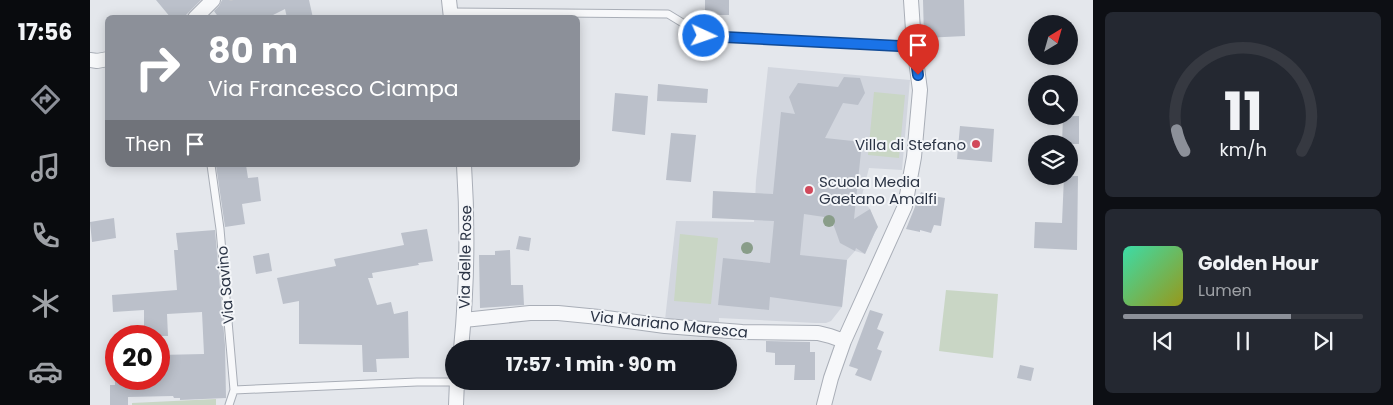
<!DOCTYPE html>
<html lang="en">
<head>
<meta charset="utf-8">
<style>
  :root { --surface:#171b24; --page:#242831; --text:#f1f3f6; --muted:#9ea1a6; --line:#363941; --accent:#8c9099 }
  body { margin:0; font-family:Poppins,sans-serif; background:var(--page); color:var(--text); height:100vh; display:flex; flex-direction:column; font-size:19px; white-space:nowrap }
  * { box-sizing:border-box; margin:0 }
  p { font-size:16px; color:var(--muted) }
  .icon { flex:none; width:28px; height:28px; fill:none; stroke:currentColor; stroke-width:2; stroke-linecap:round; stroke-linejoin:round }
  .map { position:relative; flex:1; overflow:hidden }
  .side { display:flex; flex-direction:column; gap:12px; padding:12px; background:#0d0f14; width:300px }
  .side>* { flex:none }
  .banner { position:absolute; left:15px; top:15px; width:475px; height:152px; border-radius:8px; box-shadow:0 2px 12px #0003; background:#8c9099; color:#fff; overflow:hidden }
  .needle { width:32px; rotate:37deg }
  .buttons { position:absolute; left:938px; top:15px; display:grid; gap:10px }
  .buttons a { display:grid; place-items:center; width:50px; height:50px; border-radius:50%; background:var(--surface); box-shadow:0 2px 12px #0003; font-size:25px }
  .speed { position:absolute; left:15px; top:325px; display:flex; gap:10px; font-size:25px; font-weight:700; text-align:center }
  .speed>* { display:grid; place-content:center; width:65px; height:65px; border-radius:50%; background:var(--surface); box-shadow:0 2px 12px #0003; line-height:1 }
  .speed .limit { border:8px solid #d22; background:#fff; color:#111 }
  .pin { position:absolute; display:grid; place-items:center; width:42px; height:42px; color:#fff; margin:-51px -21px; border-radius:50% 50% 50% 0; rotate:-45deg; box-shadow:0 0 5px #0007 }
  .pin .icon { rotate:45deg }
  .me { position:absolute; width:55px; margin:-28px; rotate:93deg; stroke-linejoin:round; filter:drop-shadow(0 0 4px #0008) }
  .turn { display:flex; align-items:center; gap:18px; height:105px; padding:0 20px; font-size:22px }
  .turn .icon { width:65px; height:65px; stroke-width:2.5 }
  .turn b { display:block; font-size:35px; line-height:42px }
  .then { display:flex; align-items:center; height:48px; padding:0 20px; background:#0003; gap:10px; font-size:19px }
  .side .card { flex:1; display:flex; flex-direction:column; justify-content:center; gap:8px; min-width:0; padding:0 18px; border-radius:8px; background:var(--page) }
  .side .dial { align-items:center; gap:0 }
  .dial svg { height:130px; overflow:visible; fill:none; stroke:var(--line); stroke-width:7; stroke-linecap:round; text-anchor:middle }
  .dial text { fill:var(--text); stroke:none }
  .song { display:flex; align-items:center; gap:15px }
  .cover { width:60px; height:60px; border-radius:8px; background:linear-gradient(135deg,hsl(160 70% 55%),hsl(60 70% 35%)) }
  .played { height:5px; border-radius:2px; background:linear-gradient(90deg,var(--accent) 70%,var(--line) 70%) }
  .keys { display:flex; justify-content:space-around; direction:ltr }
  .trip { position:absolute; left:355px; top:340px; width:292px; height:50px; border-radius:25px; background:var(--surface); box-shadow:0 2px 12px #0003; font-weight:700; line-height:50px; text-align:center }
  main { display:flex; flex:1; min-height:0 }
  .tab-bar { display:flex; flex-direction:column; width:90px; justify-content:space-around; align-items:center; background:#090b0e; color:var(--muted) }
  .tab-bar .icon { width:35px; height:35px }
  .tab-bar .current { color:var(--accent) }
  .tab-bar b { font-size:22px; color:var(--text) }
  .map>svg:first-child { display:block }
  .built { fill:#d2d6de }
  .green { fill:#c9d6c5 }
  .building { fill:#bbc0ca }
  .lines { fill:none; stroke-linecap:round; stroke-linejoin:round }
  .lane-casing { stroke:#a9aeb7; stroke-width:9 }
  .street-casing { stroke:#a9aeb7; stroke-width:16 }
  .path { stroke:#c2c5cb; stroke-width:3; stroke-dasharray:4 4; stroke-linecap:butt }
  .lane { stroke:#f7f8fa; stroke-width:7 }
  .street { stroke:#f7f8fa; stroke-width:14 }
  .tree { fill:#899d89 }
  .route-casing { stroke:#114b97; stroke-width:12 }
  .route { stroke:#1a73e8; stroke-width:9 }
  .poi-dot { fill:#d1495b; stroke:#f4f6f9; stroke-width:2 }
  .labels { text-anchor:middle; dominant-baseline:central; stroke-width:4; stroke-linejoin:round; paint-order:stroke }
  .poi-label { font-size:15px; fill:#2b3445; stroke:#f4f6f9; text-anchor:end }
  .street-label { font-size:15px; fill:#2b3445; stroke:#f4f6f9 }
</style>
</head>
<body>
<main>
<nav class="tab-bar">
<b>17:56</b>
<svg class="icon current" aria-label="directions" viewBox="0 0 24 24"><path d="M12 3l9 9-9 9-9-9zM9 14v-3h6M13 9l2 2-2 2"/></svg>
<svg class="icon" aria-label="music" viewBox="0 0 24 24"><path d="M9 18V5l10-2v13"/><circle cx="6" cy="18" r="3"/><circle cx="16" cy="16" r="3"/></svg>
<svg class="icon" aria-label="phone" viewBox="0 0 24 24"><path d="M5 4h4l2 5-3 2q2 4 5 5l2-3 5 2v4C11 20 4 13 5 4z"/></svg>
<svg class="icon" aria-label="climate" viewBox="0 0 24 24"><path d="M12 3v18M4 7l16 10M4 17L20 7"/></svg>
<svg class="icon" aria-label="car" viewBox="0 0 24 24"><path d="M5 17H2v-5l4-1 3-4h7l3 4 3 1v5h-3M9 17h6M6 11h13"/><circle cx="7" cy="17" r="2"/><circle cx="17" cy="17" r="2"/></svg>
</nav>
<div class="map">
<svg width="1003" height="405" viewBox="0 0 1003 405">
  <rect width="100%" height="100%" fill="#e4e7ec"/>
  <path class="built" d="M678,67L820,80L812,170L779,168L771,199L780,209L787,228L775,254L765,251L757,260L752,307L741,321L736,323H725L629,318V325L575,320L586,221L664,222L666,181Z"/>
  <path class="green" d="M784,92L815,95L809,158L778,155Z
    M590,234L628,238L621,304L584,301Z
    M856,290L908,294L903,358L849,351Z
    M126,399V405H42V403Z"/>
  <path class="building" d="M66,0H111L93,18H81Z
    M132,0H219L223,18H197L195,9L177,18H129L124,11L129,6Z
    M615,0H639V15H615Z
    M833,0H874L875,36L834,38Z
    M754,77L770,78L775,93L768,105L753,103L735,138L772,142L764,219L780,209L788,227L785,232L775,254L766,248L765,251L750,243L741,218L714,214L710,255L757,260L752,307L680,297L679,310L628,305L633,258L680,263L684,221L622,218L623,191L683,194L691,112L705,114L699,97L708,83L748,87Z
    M568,84L618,89L617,103L567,101Z
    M525,93L558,96L555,135L522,131Z
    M973,116H989V144H972Z
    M870,126L904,129L902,162L867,159Z
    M581,133L606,135L601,182L576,180Z
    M126,165H156L158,178L168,177L171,201L152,204L155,224L135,227Z
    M974,176H988L987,250L944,248L945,222L972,223Z
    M831,192L837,194V195L855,198L851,226L844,225L841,233L830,230V232L816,229Z
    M24,218L26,238L2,242L0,222Z
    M337,229L343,261L328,263L329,265L282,273L283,278H278L287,305L301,302L304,314L318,311L319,358L286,359L287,372H273L272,345L209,344V301L193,304L187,278L246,266L244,259L314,245L311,233Z
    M125,230L135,345L136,398L90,400V398H84L83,396L38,397V405H20V385H25V379H69V355L114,354L112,312L77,314L78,336H54V310L23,312L22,295L87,290L84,250H88L86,233Z
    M429,236L441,238L439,251L426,249Z
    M420,250L421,285H433L434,305L390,308L389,255H405V251Z
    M179,253L182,271L166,274L163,256Z
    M780,310L793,314L787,329L794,332L787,349L792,351L781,381L765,375L768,369L759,366Z
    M676,341L720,342V352H725V380H704L705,365H685V353L676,352Z
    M930,365L944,368L941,381L927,378Z"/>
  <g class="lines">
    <defs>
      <path id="lane" d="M361,12L578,14L614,36L809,46L824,45
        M121,165L130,229L144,390L139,405
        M144,390L327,382H367"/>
      <path id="street" d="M359,0L361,18
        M105,18L123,0
        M0,60L7,61L18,59
        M374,320L440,313H468L509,317L575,326L652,332L728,333L740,336L754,341
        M371,349C377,288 378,226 374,165
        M366,405L367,381
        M734,405L741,378L754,341L815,206L824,157L830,90L824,45L821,0"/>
    </defs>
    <use href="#lane" class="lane-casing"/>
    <use href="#street" class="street-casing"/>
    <path class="path" d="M141,0V1"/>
    <use href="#lane" class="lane"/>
    <use href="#street" class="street"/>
  </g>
  <g class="tree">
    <circle cx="739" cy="221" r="6"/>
    <circle cx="657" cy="248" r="6"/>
  </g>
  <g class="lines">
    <defs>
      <path id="route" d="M614,36L809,46L824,45L828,75"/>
    </defs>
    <use href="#route" class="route-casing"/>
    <use href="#route" class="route"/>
  </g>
  <g class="poi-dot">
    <circle cx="886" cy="144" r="5"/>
    <circle cx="719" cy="190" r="5"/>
  </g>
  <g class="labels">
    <g class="poi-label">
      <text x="876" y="144">Villa di Stefano</text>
      <text x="729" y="181" text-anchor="start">Scuola Media<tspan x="729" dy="17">Gaetano Amalfi</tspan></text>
    </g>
    <g class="street-label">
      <text transform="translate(375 257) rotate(-89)">Via delle Rose</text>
      <text transform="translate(135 285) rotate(-95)">Via Savino</text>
      <text transform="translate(579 324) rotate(6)">Via Mariano Maresca</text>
    </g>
  </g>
</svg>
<div class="buttons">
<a><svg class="needle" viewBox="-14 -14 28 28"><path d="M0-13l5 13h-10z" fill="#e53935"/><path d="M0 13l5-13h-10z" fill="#9ea1a6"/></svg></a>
<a><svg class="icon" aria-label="search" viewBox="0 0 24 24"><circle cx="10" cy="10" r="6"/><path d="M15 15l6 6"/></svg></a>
<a><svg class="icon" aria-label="layers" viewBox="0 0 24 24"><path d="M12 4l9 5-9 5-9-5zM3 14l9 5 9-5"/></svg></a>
</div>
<div class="speed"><div class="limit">20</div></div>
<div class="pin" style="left:828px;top:75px;background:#d93025"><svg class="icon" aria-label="arrive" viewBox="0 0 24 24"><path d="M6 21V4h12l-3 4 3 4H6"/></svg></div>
<svg class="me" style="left:614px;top:36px" viewBox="-20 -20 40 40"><circle r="17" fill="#1a73e8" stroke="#fff" stroke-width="3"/><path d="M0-11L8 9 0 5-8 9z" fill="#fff"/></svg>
<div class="trip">17:57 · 1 min · 90 m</div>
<div class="banner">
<div class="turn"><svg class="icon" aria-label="right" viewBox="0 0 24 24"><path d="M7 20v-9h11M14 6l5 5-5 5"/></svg><div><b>80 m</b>Via Francesco Ciampa</div></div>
<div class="then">Then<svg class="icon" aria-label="arrive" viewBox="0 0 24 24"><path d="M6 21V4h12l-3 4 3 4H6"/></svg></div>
</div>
</div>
<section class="side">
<div class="card dial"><svg viewBox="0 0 100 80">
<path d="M14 69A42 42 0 1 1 86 69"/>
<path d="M14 69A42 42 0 0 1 9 56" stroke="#8c9099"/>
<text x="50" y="56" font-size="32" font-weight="700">11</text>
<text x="50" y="72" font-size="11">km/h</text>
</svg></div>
<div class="card">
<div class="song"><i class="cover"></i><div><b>Golden Hour</b><p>Lumen</p></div></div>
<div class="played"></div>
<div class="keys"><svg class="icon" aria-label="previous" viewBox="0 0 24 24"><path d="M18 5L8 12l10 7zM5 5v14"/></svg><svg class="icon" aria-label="pause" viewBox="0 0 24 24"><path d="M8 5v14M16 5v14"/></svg><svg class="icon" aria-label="next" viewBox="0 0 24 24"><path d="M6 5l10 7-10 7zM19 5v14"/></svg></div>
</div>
</section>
</main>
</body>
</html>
